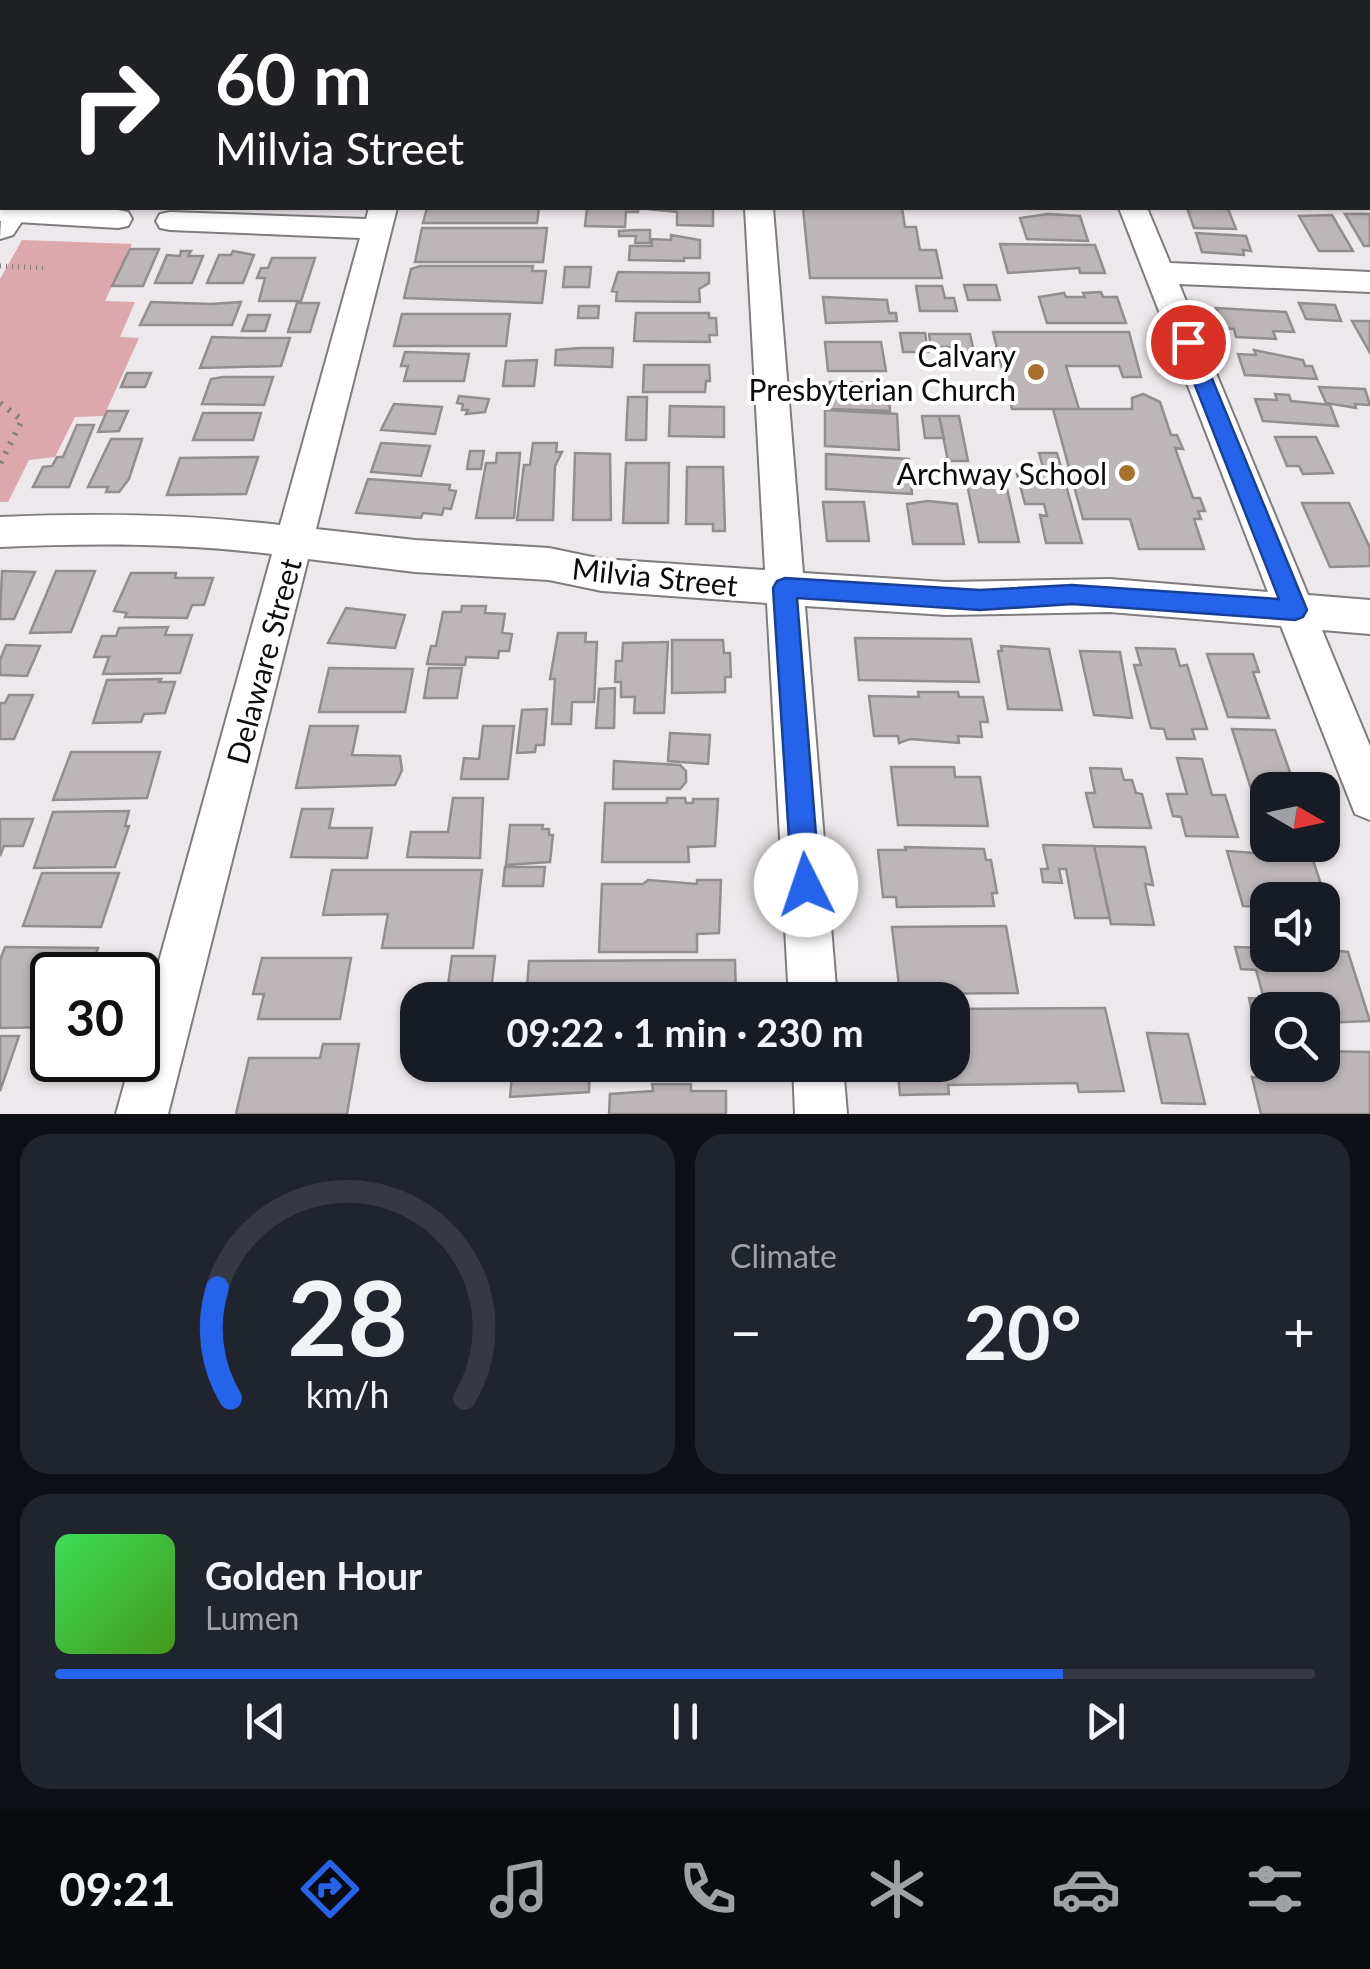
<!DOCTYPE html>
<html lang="en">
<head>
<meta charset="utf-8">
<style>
  :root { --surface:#171b24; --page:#20242c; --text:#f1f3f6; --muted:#9ea1a6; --line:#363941; --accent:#2563eb }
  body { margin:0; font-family:Lato,sans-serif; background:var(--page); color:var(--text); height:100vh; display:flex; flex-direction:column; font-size:38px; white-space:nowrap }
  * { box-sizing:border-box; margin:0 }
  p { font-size:32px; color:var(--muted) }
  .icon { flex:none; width:55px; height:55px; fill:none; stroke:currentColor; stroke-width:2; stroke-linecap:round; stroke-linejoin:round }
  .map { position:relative; height:1114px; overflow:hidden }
  .details { display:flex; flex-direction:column; gap:20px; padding:20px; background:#0d0f14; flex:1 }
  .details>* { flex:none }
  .banner { position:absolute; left:0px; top:0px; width:1370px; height:210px; box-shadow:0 2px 8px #0004; background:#202124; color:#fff; overflow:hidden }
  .needle { width:65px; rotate:99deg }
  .buttons { position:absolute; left:1250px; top:772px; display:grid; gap:20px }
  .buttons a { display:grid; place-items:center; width:90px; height:90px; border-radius:20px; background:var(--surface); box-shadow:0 2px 8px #0004; font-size:50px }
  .speed { position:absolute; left:30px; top:952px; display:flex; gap:20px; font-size:50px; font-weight:700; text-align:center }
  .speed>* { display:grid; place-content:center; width:130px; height:130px; border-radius:50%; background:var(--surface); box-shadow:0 2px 8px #0004; line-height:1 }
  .speed .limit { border:5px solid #111; border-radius:15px; background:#fff; color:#111 }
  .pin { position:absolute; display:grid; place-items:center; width:85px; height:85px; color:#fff; margin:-42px; border:5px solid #fff; border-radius:50%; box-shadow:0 2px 10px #0007 }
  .me { position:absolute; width:110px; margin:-55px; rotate:356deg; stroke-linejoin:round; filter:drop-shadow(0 0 8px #0008) }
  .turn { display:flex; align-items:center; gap:35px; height:210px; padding:0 50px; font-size:45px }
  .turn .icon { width:130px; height:130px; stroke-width:2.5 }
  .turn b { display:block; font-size:70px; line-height:85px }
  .big { font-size:75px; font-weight:700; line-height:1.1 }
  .details .card { flex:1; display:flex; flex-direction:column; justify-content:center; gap:15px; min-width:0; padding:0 35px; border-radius:30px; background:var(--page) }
  .details .dial { align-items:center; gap:0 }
  .dial svg { height:260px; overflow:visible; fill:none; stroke:var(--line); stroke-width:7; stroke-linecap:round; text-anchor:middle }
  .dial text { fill:var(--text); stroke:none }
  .song { display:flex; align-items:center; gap:30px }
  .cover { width:120px; height:120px; border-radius:15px; background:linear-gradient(135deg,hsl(130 70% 55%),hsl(100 70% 35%)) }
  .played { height:10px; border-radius:5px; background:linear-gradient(90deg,var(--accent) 80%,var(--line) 80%) }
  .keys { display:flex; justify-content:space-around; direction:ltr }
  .heat { display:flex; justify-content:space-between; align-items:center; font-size:55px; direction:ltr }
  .details .tiles { flex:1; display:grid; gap:20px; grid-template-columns:1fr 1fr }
  .card:last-child { grid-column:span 2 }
  .trip { position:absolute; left:400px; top:982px; width:570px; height:100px; border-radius:30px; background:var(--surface); box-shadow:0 2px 8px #0004; font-weight:700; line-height:100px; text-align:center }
  .tabs { display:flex; height:160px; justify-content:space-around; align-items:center; background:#090b0e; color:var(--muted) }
  .tabs .icon { width:70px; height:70px }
  .tabs .current { color:var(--accent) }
  .tabs b { font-size:45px; color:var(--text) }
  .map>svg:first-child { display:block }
  .green { fill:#dda8ab }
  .building { fill:#bcb6b8; stroke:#928d8f; stroke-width:2.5 }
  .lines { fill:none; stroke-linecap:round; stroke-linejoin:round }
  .minor-casing { stroke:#7f7b7e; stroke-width:4 }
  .tertiary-casing { stroke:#7f7b7e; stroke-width:4 }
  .path-far1 { stroke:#848082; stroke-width:5; stroke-dasharray:1 5; stroke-linecap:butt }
  .path { stroke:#848082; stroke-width:6; stroke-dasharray:2.5 8; stroke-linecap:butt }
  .minor { fill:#fff; fill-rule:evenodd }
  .tertiary { fill:#fff; fill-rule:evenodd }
  .route { fill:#2563eb; stroke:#184099; stroke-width:2.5 }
  .poi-dot { fill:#a7712c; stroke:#fff; stroke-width:4 }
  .labels { text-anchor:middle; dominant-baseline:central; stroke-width:8; stroke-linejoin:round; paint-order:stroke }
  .poi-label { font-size:30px; fill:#0d0b0c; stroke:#fff; text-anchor:end }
  .street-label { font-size:30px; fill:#0d0b0c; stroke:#fff }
</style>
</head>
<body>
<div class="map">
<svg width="1370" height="1114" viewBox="0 0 1370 1114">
  <rect width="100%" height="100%" fill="#ede8eb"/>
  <path class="green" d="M22,240L132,244L105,301L135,302L120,337L139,338L104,416L75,417L55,457L29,460L8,502H0V279Z"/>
  <path class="building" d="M427,208H539L537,223H423Z
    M587,208H713V226L677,225V212L638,208V212H626L625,227L585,226Z
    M803,208H902L905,227H916L920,250H936L942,278H810Z
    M1187,208L1228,209L1236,229L1194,228Z
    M1048,214L1080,216L1088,241L1027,239L1020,218Z
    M1345,214H1370V246H1364Z
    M1332,215L1353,251H1319L1299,216Z
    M422,228H547L543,262H415Z
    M636,230H650V243H635L636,236H619V231Z
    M1196,233L1246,236L1251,251L1243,250L1244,255L1202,252Z
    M671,235L700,240V258H684V261L629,260L630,246H652V239L671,240Z
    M1000,244L1095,245L1105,273H1080L1079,268L1008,273Z
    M130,249H159L143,286H112Z
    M181,251H191L188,256H203L192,283H155L167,255L180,256Z
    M233,251L254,255L243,283H207L219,255H231Z
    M272,258H315L301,301H259L265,278H257L261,268H268Z
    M420,266H533L532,271H546L542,303L404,298L411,269Z
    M565,267H591L589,287H563Z
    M618,272L709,273V283L699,289L700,302L616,301L617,292L612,291Z
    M964,285H996L1000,300H968Z
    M916,286H942L945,298H954L957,311H920Z
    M1101,292L1103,297H1117L1126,323H1047L1039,297L1064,293L1066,297H1085L1083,293Z
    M823,297L887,300L889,313H896L897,321L826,323Z
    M151,302L211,304L241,302L232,325H140Z
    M297,303H319L310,332H288Z
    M1299,303L1335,305L1341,321L1306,319Z
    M579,306H599L598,318H578Z
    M1216,308L1286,312L1294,332L1273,331L1276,339L1236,337L1234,329L1223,328Z
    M636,313H709V318H716L717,335H709L710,342L634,341Z
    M402,314H510L506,346H394Z
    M248,315H270L265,331H242Z
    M1352,321H1370V353Z
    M993,332H1129L1141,377H1123L1119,366H1066L1079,409H1012Z
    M900,333H925L928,352H903Z
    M929,334H970L975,357H953L951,347H931Z
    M212,337L245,338H290L281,366L200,368Z
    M825,342H881L886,371H828Z
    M580,348H613L612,367L555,365L556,350Z
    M1254,350L1303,360L1305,366H1312L1317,379L1245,375L1238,354L1256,355Z
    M405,352L469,354L464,381H404L408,366H401Z
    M537,360L534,386H503L506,361Z
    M644,365H709L710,381H706L705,392H643Z
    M127,373H151L145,387H121Z
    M223,377H273L264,405L202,404L211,379Z
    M830,382L888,383L890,411L831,409Z
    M1319,387L1365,389L1370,405L1355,404L1356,408L1326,403Z
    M1143,394L1160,402L1171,435H1177L1183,449L1175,448L1193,498H1200L1205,511H1198L1201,519H1194L1204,549H1139L1130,519H1083L1053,409H1132V398Z
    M1275,394L1289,395L1291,401L1330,405L1338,426L1263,421L1255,399L1277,400Z
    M459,396L489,399L485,412L466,414L468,410H462L463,404L457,403Z
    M628,397H647L646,440H626Z
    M394,404L442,407L435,434L381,430Z
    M670,406L724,407V437L669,436Z
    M825,410L897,414L899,450L825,446Z
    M107,411H128L119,431L98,432Z
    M203,413H261L253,440H193Z
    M922,416H939L944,438H925Z
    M939,416H959L968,461H948Z
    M77,425H94L69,487H33L43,467L52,466L57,457H63Z
    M1275,437H1316L1333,473L1303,474L1299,466H1287Z
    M111,439H142L129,479L119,492H106L108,487H88Z
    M381,443L430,446L421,476L371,472Z
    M533,443H557L556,452H562L555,466L553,520H517L524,465H530Z
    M470,451H484L481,469H467Z
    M497,453H520L514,518H476L486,463H496Z
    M575,453L610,454L611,520H573Z
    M1039,453H1057L1082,543H1046L1040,515L1047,516L1044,504H1025L1017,474H1045Z
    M826,454L909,459L912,494L826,489Z
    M258,457L246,494L167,495L180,458Z
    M626,463H669L668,523H623Z
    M687,467H723L725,531H713V524H686Z
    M368,479L450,485L449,490L456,491L451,509L444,508L442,515L423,513L421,518L356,513Z
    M967,484H1006L1019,542H979Z
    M928,501L957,504L964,544H913L907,504Z
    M823,502H864L869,541H827Z
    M1302,503H1349L1370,548V566L1330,567Z
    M2,571L35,572L14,619H0Z
    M56,571H95L71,632L30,633Z
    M131,573H176L175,578H213L204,605H192L187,618L125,617L127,613L114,611Z
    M462,606H486L485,613L505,614L502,633L512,634L509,651H499L498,658L466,657L465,665L427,664L431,646H436L443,612H461Z
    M346,608L405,615L395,648L328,643Z
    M168,627L165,635H192L180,673L103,674L109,657H94L102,636H116L119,628Z
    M558,633H586L585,642H597L594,702H572L571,724H552L555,679H550Z
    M855,638L971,639L979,682L859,680Z
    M672,640H723L724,653H730L731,677H725V692L672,693Z
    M668,642L664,713H634L635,697H621V682H615L616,661H622L623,643Z
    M6,645L40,646L27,676L0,675V660Z
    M1001,646L1049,649L1062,710L1008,709L998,651H1002Z
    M1136,648L1175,649L1180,666L1187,665L1207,729H1192L1195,739H1167L1164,729L1151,728L1134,665H1141Z
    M1080,651L1120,652L1132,718L1094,715Z
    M1207,654H1253L1259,672H1253L1269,718L1228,717Z
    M329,668L413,669L405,712H319Z
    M429,668H462L457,698H424Z
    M161,679L159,682H175L165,713L144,714L141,722L93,723L107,680Z
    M615,688L614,728H596L599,689Z
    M918,692H958L959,697H983L988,722H980L982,737L958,736L959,743L910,739L899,743L898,736H874L869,696L919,697Z
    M9,695H33L14,739H0V703H5Z
    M547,709L544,745H536L535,752L517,753L522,710Z
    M310,726H358L352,755L400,756L402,770L395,785L296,788Z
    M483,726H514L508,779H461L464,758L479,759Z
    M1232,729L1275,730L1292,778H1297L1302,790H1268V799L1254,798Z
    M670,733L710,735L708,764L668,761Z
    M71,752H160L147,798L53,800Z
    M1177,758L1202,759L1212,795H1225L1238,837L1186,836L1181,817L1173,816L1167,794H1187Z
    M614,761L680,765L686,771V782L680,789H613Z
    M891,767H954L955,777H980L988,826L898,825Z
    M1090,768L1121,769L1124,780H1132L1136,793L1142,794L1151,828L1094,827L1086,793H1095Z
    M453,798H483L480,858L407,857L411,832H448Z
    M667,798H685L686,803H693V799H718L715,846L688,847L689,862H602L605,803H667Z
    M302,809H333L329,828H372L367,858L291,857Z
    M129,811L125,826H129L115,867L34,868L53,812Z
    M0,819H33L23,846H4L0,856Z
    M510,825H543L542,829H549V835H553L550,862L506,865Z
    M1043,845L1094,846L1110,918H1075L1066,869H1059L1062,883L1043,882L1041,869H1048Z
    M1094,846L1145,847L1153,885L1145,884L1154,925L1111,924Z
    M905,847L984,849L986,860H991L997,893H992L994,906L897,907L896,897H883L878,850H906Z
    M1227,851L1312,857L1329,909L1322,908V900H1268V907L1243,906Z
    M505,867H545L543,886H503Z
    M332,870H482L473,948H382L388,914L323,915Z
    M42,873H119L101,927L23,926Z
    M648,880L697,884V880H721L719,933L697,934V952H599L602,884H643Z
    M1006,926L1018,993L900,994L892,927Z
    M5,947L98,948L89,975H52V1027L0,1028V960Z
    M1235,947L1268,948V955H1322V949L1348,952L1370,1021L1322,1023V1010H1268V1021H1254L1249,998L1264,999L1256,970L1241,969Z
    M452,956H495L490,1000H446Z
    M262,958H351L340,1019H258L264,994H253Z
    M735,960L736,1000H526L529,961Z
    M1105,1008L1124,1091L1079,1092L1077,1083L948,1085L949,1094L900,1095L897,1065H952V1009Z
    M1147,1033L1188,1034L1205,1104L1162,1103Z
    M0,1036H19L0,1091Z
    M323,1044H359L347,1114H236L249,1058H320Z
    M1256,1049H1268V1065H1322V1051L1370,1052V1114H1261L1252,1077L1264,1078Z
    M513,1065H590L589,1092L510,1097Z
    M652,1084H691V1091H726V1114H609L610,1094L653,1091Z"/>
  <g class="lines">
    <defs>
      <path id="minor" d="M425,0H449V2H426Z
        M733,0H757V2H734Z
        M1038,0H1062L1063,2H1040Z
        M0,203L2,208L118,210L128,212L132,219L128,226L118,228L0,221Z
        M369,208H397L316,529L415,540L549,548L602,559L765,570L745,208H773L803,573L946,582L1110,579L1268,592L1119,208H1147L1170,263L1370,272V292L1179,284L1308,595L1370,600V634L1322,630L1370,746V820L1355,814L1281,626L1110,612L946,615L805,606L837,1000H789L767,603L602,591L549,580L415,572L308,559L168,1114H116L131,1060H138V1037L272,554C180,543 92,543 0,547V517C95,513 186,514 280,525L360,238L170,230L160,228L156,221L160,214L170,212L366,219Z
        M793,1065H843L847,1114H795Z"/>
      <path id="tertiary" d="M0,3H2V21H0Z
        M1368,52H1370V70H1368Z
        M2,199V208H31L13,235L0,239Z"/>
    </defs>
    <use href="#minor" class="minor-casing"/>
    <use href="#tertiary" class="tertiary-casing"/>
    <path class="path-far1" d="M170,2L176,0
      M0,266L47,268"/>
    <path class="path" d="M0,403L22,420L0,464"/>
    <use href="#minor" class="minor"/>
    <use href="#tertiary" class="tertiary"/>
  </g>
  <path class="route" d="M1188,335L1197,342L1307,610L1303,617L1295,620L1072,604L980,610L797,598L820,885L816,895L806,899L796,895L792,885L773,588L777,581L785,578L980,590L1072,585L1279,599L1178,342Z"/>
  <g class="poi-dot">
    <circle cx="1036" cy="372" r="10"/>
    <circle cx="1127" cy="473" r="10"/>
  </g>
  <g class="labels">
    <g class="poi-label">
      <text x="1016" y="355">Calvary<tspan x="1016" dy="34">Presbyterian Church</tspan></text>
      <text x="1107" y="473">Archway School</text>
    </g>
    <g class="street-label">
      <text transform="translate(655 576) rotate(6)">Milvia Street</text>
      <text transform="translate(263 661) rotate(-75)">Delaware Street</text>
    </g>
  </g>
</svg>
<div class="buttons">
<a><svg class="needle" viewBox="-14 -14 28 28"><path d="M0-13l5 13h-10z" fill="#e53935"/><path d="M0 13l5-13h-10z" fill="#9ea1a6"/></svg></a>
<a><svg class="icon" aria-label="sound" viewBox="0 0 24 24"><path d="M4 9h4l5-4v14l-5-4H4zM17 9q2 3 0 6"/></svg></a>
<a><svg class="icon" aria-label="search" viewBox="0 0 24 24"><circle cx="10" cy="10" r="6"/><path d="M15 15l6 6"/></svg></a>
</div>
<div class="speed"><div class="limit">30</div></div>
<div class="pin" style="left:1188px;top:342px;background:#d93025"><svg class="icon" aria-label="arrive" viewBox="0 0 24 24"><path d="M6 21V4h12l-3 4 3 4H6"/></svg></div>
<svg class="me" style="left:806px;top:885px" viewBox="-20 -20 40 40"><circle r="19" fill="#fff"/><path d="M0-13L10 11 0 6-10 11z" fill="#2563eb"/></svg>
<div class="trip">09:22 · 1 min · 230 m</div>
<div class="banner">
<div class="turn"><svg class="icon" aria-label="right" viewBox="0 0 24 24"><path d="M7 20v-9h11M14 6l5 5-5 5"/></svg><div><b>60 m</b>Milvia Street</div></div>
</div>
</div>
<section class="details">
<div class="tiles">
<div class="card dial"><svg viewBox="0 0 100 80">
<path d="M14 69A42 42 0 1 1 86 69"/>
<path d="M14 69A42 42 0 0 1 10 35" stroke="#2563eb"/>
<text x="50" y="56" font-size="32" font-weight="700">28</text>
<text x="50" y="72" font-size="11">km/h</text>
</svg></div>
<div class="card"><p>Climate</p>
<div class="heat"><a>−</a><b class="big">20°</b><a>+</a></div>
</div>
<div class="card">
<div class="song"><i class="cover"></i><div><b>Golden Hour</b><p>Lumen</p></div></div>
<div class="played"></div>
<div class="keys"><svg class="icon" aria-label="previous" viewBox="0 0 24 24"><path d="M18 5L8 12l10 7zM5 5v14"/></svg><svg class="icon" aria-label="pause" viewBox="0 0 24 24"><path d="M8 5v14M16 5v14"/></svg><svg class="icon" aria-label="next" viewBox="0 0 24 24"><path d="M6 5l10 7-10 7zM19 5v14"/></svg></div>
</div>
</div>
</section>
<nav class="tabs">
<b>09:21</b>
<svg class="icon current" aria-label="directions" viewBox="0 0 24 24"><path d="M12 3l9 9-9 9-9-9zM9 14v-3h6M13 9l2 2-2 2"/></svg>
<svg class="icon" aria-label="music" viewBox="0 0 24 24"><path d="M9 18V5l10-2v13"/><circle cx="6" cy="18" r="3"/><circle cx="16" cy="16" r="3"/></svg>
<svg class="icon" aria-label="phone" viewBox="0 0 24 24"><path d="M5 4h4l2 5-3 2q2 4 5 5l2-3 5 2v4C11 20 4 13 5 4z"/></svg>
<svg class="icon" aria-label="climate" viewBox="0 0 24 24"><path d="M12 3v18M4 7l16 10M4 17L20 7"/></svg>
<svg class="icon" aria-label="car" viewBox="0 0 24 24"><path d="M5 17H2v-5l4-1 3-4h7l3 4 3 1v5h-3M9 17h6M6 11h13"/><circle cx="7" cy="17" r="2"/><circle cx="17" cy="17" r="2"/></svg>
<svg class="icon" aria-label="filters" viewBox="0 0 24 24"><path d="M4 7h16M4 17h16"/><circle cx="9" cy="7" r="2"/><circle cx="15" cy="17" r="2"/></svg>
</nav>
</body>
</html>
